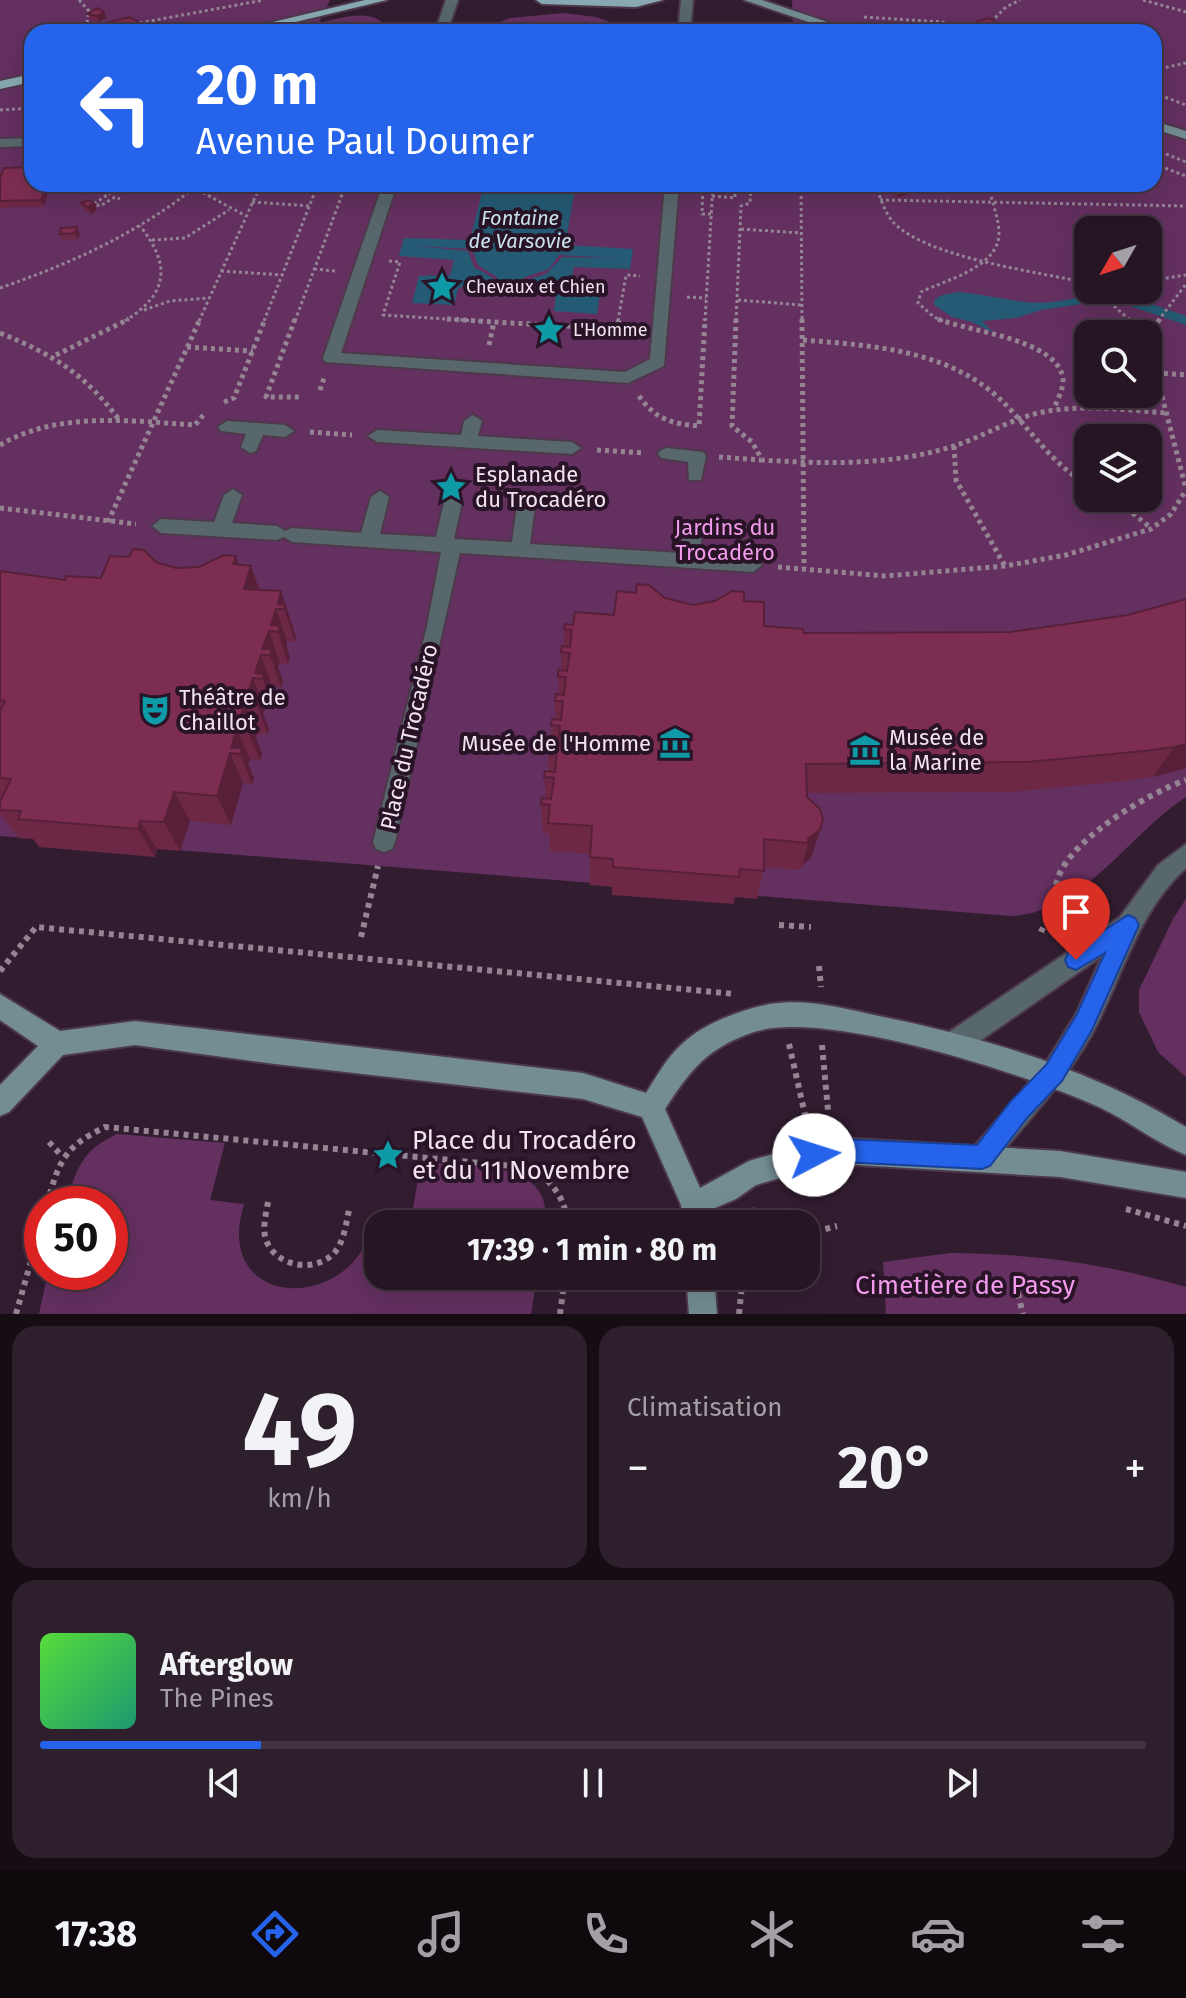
<!DOCTYPE html>
<html lang="fr">
<head>
<meta charset="utf-8">
<style>
  :root { --surface:#261624; --page:#2e1f2c; --text:#f1f3f6; --muted:#a49fa6; --line:#423541; --accent:#2563eb }
  body { margin:0; font-family:"Fira Sans",sans-serif; background:var(--page); color:var(--text); height:100vh; display:flex; flex-direction:column; font-size:30px; white-space:nowrap }
  * { box-sizing:border-box; margin:0 }
  p { font-size:26px; color:var(--muted) }
  .icon { flex:none; width:44px; height:44px; fill:none; stroke:currentColor; stroke-width:2; stroke-linecap:round; stroke-linejoin:round }
  .map { position:relative; height:1314px; overflow:hidden }
  .side { display:flex; flex-direction:column; gap:12px; padding:12px; background:#150c14; flex:1 }
  .side>* { flex:none }
  .guide { position:absolute; left:24px; top:24px; width:1138px; height:168px; border-radius:24px; box-shadow:0 8px 32px #0002,0 0 0 2px var(--line); background:#2563eb; color:#fff; overflow:hidden }
  .needle { width:52px; rotate:231deg }
  .tools { position:absolute; left:1074px; top:216px; display:grid; gap:16px }
  .tools a { display:grid; place-items:center; width:88px; height:88px; border-radius:16px; background:var(--surface); box-shadow:0 8px 32px #0002,0 0 0 2px var(--line); font-size:40px }
  .speed { position:absolute; left:24px; top:1186px; display:flex; gap:16px; font-size:40px; font-weight:700; text-align:center }
  .speed>* { display:grid; place-content:center; width:104px; height:104px; border-radius:50%; background:var(--surface); box-shadow:0 8px 32px #0002,0 0 0 2px var(--line); line-height:1 }
  .speed .limit { border:12px solid #d22; background:#fff; color:#111 }
  .pin { position:absolute; display:grid; place-items:center; width:68px; height:68px; color:#fff; margin:-82px -34px; border-radius:50% 50% 50% 0; rotate:-45deg; box-shadow:0 0 8px #0007 }
  .pin .icon { rotate:45deg }
  .me { position:absolute; width:88px; margin:-44px; rotate:85deg; stroke-linejoin:round; filter:drop-shadow(0 0 6px #0008) }
  .turn { display:flex; align-items:center; gap:28px; height:168px; padding:0 40px; font-size:36px }
  .turn .icon { width:104px; height:104px; stroke-width:2.5 }
  .turn b { display:block; font-size:56px; line-height:68px }
  .big { font-size:60px; font-weight:700; line-height:1.1 }
  .side .tile { flex:1; display:flex; flex-direction:column; justify-content:center; gap:12px; min-width:0; padding:0 28px; border-radius:24px; background:var(--page) }
  .side .dial { align-items:center; gap:0 }
  .dial b { font-size:104px; line-height:1 }
  .song { display:flex; align-items:center; gap:24px }
  .cover { width:96px; height:96px; border-radius:12px; background:linear-gradient(135deg,hsl(110 70% 55%),hsl(160 70% 35%)) }
  .played { height:8px; border-radius:4px; background:linear-gradient(90deg,var(--accent) 20%,var(--line) 20%) }
  .keys { display:flex; justify-content:space-around; direction:ltr }
  .heat { display:flex; justify-content:space-between; align-items:center; font-size:44px; direction:ltr }
  .side .tiles { flex:1; display:grid; gap:12px; grid-template-columns:1fr 1fr }
  .tile:last-child { grid-column:span 2 }
  .trip { position:absolute; left:364px; top:1210px; width:456px; height:80px; border-radius:24px; background:var(--surface); box-shadow:0 8px 32px #0002,0 0 0 2px var(--line); font-weight:700; line-height:80px; text-align:center }
  .tabs { display:flex; height:128px; justify-content:space-around; align-items:center; background:#0f090e; color:var(--muted) }
  .tabs .icon { width:56px; height:56px }
  .tabs .active { color:var(--accent) }
  .tabs b { font-size:36px; color:var(--text) }
  .map>svg:first-child { display:block }
  .green { fill:#643060; fill-rule:evenodd }
  .water { fill:#245a73 }
  .lines { fill:none; stroke-linecap:round; stroke-linejoin:round }
  .lane-casing { stroke:#4d394b; stroke-width:4 }
  .street-casing { stroke:#4d394b; stroke-width:4 }
  .secondary-casing { stroke:#4d394b; stroke-width:4 }
  .primary-casing { stroke:#4d394b; stroke-width:4 }
  .path-far2 { stroke:#958494; stroke-width:3; stroke-dasharray:3 3; stroke-linecap:butt }
  .path-far1 { stroke:#958494; stroke-width:5; stroke-dasharray:4 4; stroke-linecap:butt }
  .path { stroke:#958494; stroke-width:6; stroke-dasharray:5 5; stroke-linecap:butt }
  .lane { fill:#58676c; fill-rule:evenodd }
  .street { fill:#58676c; fill-rule:evenodd }
  .secondary { fill:#738d93; fill-rule:evenodd }
  .primary { fill:#88a9b2; fill-rule:evenodd }
  .wall { fill:#6c2845 }
  .shaded-wall { fill:#582038 }
  .building { fill:#7d2e50; stroke:#582038; stroke-width:2 }
  .route { fill:#2563eb; stroke:#184099; stroke-width:2 }
  .labels { text-anchor:middle; dominant-baseline:central; stroke-width:8; stroke-linejoin:round; paint-order:stroke }
  .far-poi-label { font-size:18px; fill:#f1e3f0; stroke:#281426; text-anchor:start }
  .far-water-label { font-size:20px; font-style:italic; fill:#cce3ef; stroke:#281426 }
  .poi-label { font-size:22px; fill:#f1e3f0; stroke:#281426; text-anchor:start }
  .park-label { font-size:22px; fill:#f29aeb; stroke:#281426 }
  .street-label { font-size:22px; fill:#f1e3f0; stroke:#281426 }
  .near-poi-label { font-size:26px; fill:#f1e3f0; stroke:#281426; text-anchor:start }
  .near-park-label { font-size:26px; fill:#f29aeb; stroke:#281426 }
</style>
</head>
<body>
<div class="map">
<svg width="1186" height="1314" viewBox="0 0 1186 1314">
  <rect width="100%" height="100%" fill="#321d30"/>
  <path class="green" d="M0,0H330L319,23C340,18 378,5 389,32H394H32V184H1154V32H793L792,0H1186V797C1129,834 1083,913 1011,916L0,836ZM1088,230H1148V290H1088ZM1088,334H1148V394H1088ZM1088,438H1148V498H1088Z
    M564,13L596,17L638,32H475L510,18Z
    M1186,899V1077L1158,1052L1139,1012V990L1173,919Z
    M117,1134L225,1143L210,1200L244,1204C210,1314 360,1314 374,1217L411,1220L421,1162C465,1167 554,1157 545,1224H378V1276H537L531,1314H39L48,1272H110V1204H66C77,1168 81,1151 117,1134Z
    M950,1253C1037,1254 1102,1263 1186,1287V1314H886L883,1262Z"/>
  <path class="water" d="M484,184H576L565,245L633,249L630,269L574,267L571,282L575,285L601,287L597,314L554,311L556,295L552,292L524,290L527,280L546,274L562,257L617,258L559,255L549,269L523,278L520,290L495,288L497,277L478,265L472,249L416,246L468,251L474,267L493,278L491,288L463,286L458,289L454,305L412,303L419,276L450,275L454,260L399,256L404,238L470,240Z
    M959,292C1011,297 1039,313 1092,292L1101,301L1041,310L1016,318L982,321L994,333L972,322L952,317L934,305V300L942,295Z
    M1112,297L1134,298L1186,316V325L1118,302Z"/>
  <g class="lines">
    <defs>
      <path id="lane" d="M446,0H458L447,32H435Z
        M681,0H693L690,32H678Z"/>
      <path id="street" d="M32,138V146L0,147V139Z
        M383,184H397L341,353L625,372L650,359L665,184H679L664,366L628,383L325,362L323,358Z
        M473,415L482,421L478,436L572,442L581,448L572,454L377,442L368,436L377,430L461,435L464,421Z
        M227,421L285,425L294,431L285,437L263,435L256,451L250,453L241,447L246,434L221,431L218,427Z
        M667,448L703,452L706,456L701,480H689L688,462L661,458L658,454L661,450Z
        M233,489L242,495L232,523L277,526L285,531L292,528L361,533L371,497L380,491L389,497L380,534L436,537L444,502L453,495L462,502L454,539L512,542L517,506L526,499L535,506L530,544L681,553L684,527L693,520L702,527L700,554L753,558L762,565L753,572L460,553L395,842L392,849L384,852L376,849L373,842L427,626L441,552L292,542L284,537L277,540L161,533L152,526L161,519L214,522L224,495Z
        M1186,844V868C1136,914 1123,977 1092,1034C1064,1084 1027,1121 991,1166L982,1170L973,1166L969,1157L973,1148L1045,1064L1076,1014L1102,956L964,1052L955,1055L946,1052L943,1043L946,1034L1120,917L1158,865Z"/>
      <path id="secondary" d="M744,0H762L857,32H838Z
        M1154,121L1186,131V139L1154,129Z
        M0,994L60,1031L135,1021L583,1073L646,1093C657,1076 667,1057 682,1044C702,1024 743,1009 770,1004C806,998 843,1008 879,1016C987,1038 1091,1069 1186,1127V1155C1156,1143 1130,1122 1101,1108C1032,1076 825,1008 754,1032C707,1048 691,1069 665,1109L700,1188L749,1161L814,1142L840,1138L1060,1151L1186,1172V1198L1060,1177L840,1164L814,1168L756,1185L736,1199L708,1211L709,1224H683L681,1205L642,1117L583,1099L275,1064L135,1045L63,1055L9,1112L0,1116V1085L38,1046L0,1020Z
        M686,1276H714L717,1314H689Z"/>
      <path id="primary" d="M365,0H387L254,32H231Z
        M536,0H663L636,7L542,4Z
        M32,74V82L0,89V81Z"/>
    </defs>
    <use href="#lane" class="lane-casing"/>
    <use href="#street" class="street-casing"/>
    <use href="#secondary" class="secondary-casing"/>
    <use href="#primary" class="primary-casing"/>
    <path class="path-far2" d="M79,0L89,11L87,23L80,32
      M1143,0L1186,12
      M864,17L942,22L965,32
      M991,22L1006,7L1020,0
      M134,24L264,0
      M1154,70L1186,63
      M1154,93L1186,105
      M0,110L32,108
      M1166,154L1186,162
      M1154,164L1186,176
      M62,184L75,191L110,193L94,204L100,206L115,197L120,199
      M187,184L246,216
      M703,184L702,214H711
      M801,184L802,321
      M875,184C880,196 885,214 894,223C928,258 1039,272 1088,283
      M104,190H121L127,184
      M712,196L735,198V184
      M880,200L1186,206
      M252,202L311,206
      M741,229L801,233
      M152,240L185,238L229,210
      M389,261L400,262L383,315L479,321
      M314,269L335,271
      M221,271L283,275
      M1148,281L1186,275
      M0,288C72,263 139,233 199,184
      M1096,290L1131,321
      M687,297L706,298
      M738,300L802,305
      M144,310L170,301L209,298
      M125,321C169,293 171,265 140,226
      M199,321L261,184
      M264,321L318,184
      M295,321L346,184
      M618,321L626,275L640,276
      M705,321L713,184
      M736,321L741,206L750,203L751,184
      M943,321L934,317L918,303L921,292C945,280 998,268 999,234C999,217 991,200 988,184
      M1158,321L1186,284"/>
    <path class="path-far1" d="M295,319L266,397H301
      M447,319L494,322
      M736,319L732,426L752,442L762,460C827,464 894,466 957,445C986,435 1013,418 1043,412C1083,404 1126,410 1166,413
      M802,319L804,568
      M938,319C970,332 1058,339 1063,379C1064,388 1057,400 1054,409
      M1128,319L1145,334
      M0,333C54,355 85,374 120,421
      M1148,335L1160,319
      M803,340C877,346 955,350 1009,408C1035,436 1054,465 1088,485
      M1148,342L1186,489
      M489,345L494,322L617,329L619,319
      M187,347L253,351
      M56,355L129,319
      M1156,373L1186,375
      M320,390L324,378
      M639,396C655,419 672,424 699,426L705,319
      M224,402L234,398L265,319
      M310,432L352,435
      M0,445C58,411 130,421 195,425L205,413
      M954,446L956,480L1005,566
      M597,450L643,453
      M719,457L761,460
      M1114,498L1151,528
      M0,508L136,524
      M108,522L200,319
      M778,567L885,576L1005,566L1066,555L1151,529L1171,514L1186,490"/>
    <path class="path" d="M779,925L811,927
      M1041,932C1045,923 1052,913 1053,904C1055,890 1055,882 1062,869C1082,833 1149,793 1186,780
      M361,937L378,866
      M819,966L821,987
      M0,971L36,927L735,994
      M789,1044L808,1128
      M822,1045L828,1110
      M49,1142L61,1155
      M268,1202C266,1214 262,1228 266,1240C276,1267 316,1274 335,1252C344,1241 346,1224 349,1210
      M47,1204C59,1161 64,1147 105,1127L533,1168C552,1183 566,1198 567,1224
      M1126,1209L1186,1226
      M752,1224L755,1210L759,1207
      M806,1234L837,1226
      M1013,1274L1023,1314
      M16,1314L42,1222
      M560,1314L565,1276
      M739,1314L743,1276"/>
    <use href="#lane" class="lane"/>
    <use href="#street" class="street"/>
    <use href="#secondary" class="secondary"/>
    <use href="#primary" class="primary"/>
  </g>
  <path class="wall" d="M104,12L106,18L99,22L90,20L88,14Z
    M978,21L998,24L996,30L981,32L977,28Z
    M0,178L51,184L44,206L0,208Z
    M891,184L908,194L897,198L889,191Z
    M81,203L97,210L91,214L84,210Z
    M61,228L80,234L78,239L62,240L60,234Z
    M156,562L176,568L239,565L251,566L260,590L281,591L296,637L295,642L287,641L286,644L290,658L288,664L280,663L278,667L283,681L281,687L272,686L270,691L276,705L274,710L265,709L263,714L269,729L268,734H257L256,739L262,753L260,760L250,759L248,764L254,778L252,784L243,783L231,825L190,821L180,851L157,849L155,857L39,847L33,839L19,838L0,814V571L65,580L101,578Z
    M665,598L693,605L744,601L764,626L804,633L1010,632L1128,615L1186,599V768L1153,777L1124,781L1011,792L807,793L811,858L802,866L800,870L764,867L757,899L735,897L734,904L612,895V887L590,885V854L550,851L549,833H543L541,804L546,799L544,777L549,771L548,751L552,745L551,725L555,719V701L559,694L558,676L562,670L561,652L564,647V629L573,625L614,615Z"/>
  <path class="shaded-wall" d="M104,12L106,18L99,22L97,16Z
    M137,21L140,32H121Z
    M998,24L996,30L982,32L983,26Z
    M46,184H51L44,206L41,200Z
    M910,188L908,194L897,198L899,191Z
    M95,204L97,210L91,214L88,207Z
    M77,227L80,234L78,239L75,233Z
    M236,556L246,584L251,566L262,599L245,597L233,564Z
    M281,591L296,637L295,642L284,609L278,604Z
    M276,609L287,641L286,644L290,658L288,664L278,632L271,625Z
    M269,631L280,663L278,667L283,681L281,687L270,655L262,649Z
    M261,655L272,686L270,691L276,705L274,710L263,679L255,673Z
    M253,678L265,709L263,714L269,729L268,734L256,704L247,697Z
    M245,703L257,734L256,739L262,753L260,760L247,730L239,721Z
    M237,729L250,759L248,764L254,778L252,784L240,754L231,748Z
    M1186,744V768L1153,777L1174,747Z
    M230,753L243,783L231,825L217,796Z
    M174,792L190,821L180,851L164,822Z
    M140,821L157,849L155,857L138,829Z
    M820,830L811,858L802,866L808,843V839Z"/>
  <path class="building" d="M97,8L104,12L97,16L88,14Z
    M130,17L137,21V28L121,32H73L72,31Z
    M990,18L998,24L983,26L978,21Z
    M945,28L952,29L947,32H942Z
    M32,167V184H46L41,200L0,201V178L4,168Z
    M891,184H908L910,188L899,191Z
    M88,200L95,204L88,207L81,203Z
    M77,227L75,233L60,234L61,228Z
    M133,549L144,550L156,562L176,568L199,567L224,555L236,556L233,564L251,566L244,589L281,591L278,604L286,605L284,609H276L271,625L280,626L278,632L269,631L262,649H272L270,655H261L255,673L264,674L263,679L253,678L247,697L257,698L256,704L245,703L239,721L249,723L247,730L237,729L231,748H242L240,754L230,753L217,796L174,792L164,822L140,821L138,829L18,819L21,811L0,810V802L11,779L0,778V711L5,701L0,700V571L65,580L66,576L101,578L110,556L129,557Z
    M637,584L649,585L665,598L693,605L715,601L732,591L744,592V601L764,602V626L803,629L804,633L1010,632L1128,615L1186,599V744L1174,747L1144,751L1027,762L806,764L807,797L820,809L823,819L820,830L808,839V843L764,839V871L740,869L739,877L613,867V859L590,857L592,826L548,823L550,805L541,804L542,798L551,799L554,778L544,777L545,771L555,772L557,752L548,751L549,745H558L560,726L551,725L552,719L561,720L563,701H555L556,694L564,695L566,677L558,676V670L567,671L570,653L561,652L562,646L570,647L572,630L564,629L565,624L573,625L575,612L614,615L617,591L636,593Z"/>
  <path class="route" d="M1128,915L1135,918L1139,925L1092,1030L1062,1081L1028,1117L990,1166L982,1169L840,1162L814,1167L805,1163L802,1155L805,1146L840,1139L977,1145L1011,1101L1046,1065L1077,1014L1105,953L1076,970L1068,967L1065,960L1068,953Z"/>
  <defs>
    <symbol id="sight-bare" viewBox="-9 -9 18 18"><path d="M0-6L1.8-2.2L6-1.7L2.9 1.2L3.7 5.4L0 3.3L-3.7 5.4L-2.9 1.2L-6-1.7L-1.8-2.2Z" fill="#0f9aa8" stroke="#281426" stroke-width="2.5" paint-order="stroke"/></symbol>
    <symbol id="theatre-bare" viewBox="-9 -9 18 18"><path d="M-5-5.5Q0-4 5-5.5V0Q5 5 0 6Q-5 5-5 0ZM-3.3-2.5H-1v1.5H-3.3ZM1-2.5H3.3v1.5H1ZM-2.8 1Q0 5.5 2.8 1Z" fill="#0f9aa8" stroke="#281426" stroke-width="2.5" paint-order="stroke"/></symbol>
    <symbol id="museum-bare" viewBox="-9 -9 18 18"><path d="M0-6L6-3V-2H-6V-3ZM-5-1h2V3h-2ZM-1-1h2V3h-2ZM3-1h2V3H3ZM-6 4H6V6H-6Z" fill="#0f9aa8" stroke="#281426" stroke-width="2.5" paint-order="stroke"/></symbol>
  </defs>
  <g fill-rule="evenodd">
    <use href="#sight-bare" x="420" y="265" width="44" height="44"/>
    <use href="#sight-bare" x="527" y="308" width="44" height="44"/>
    <use href="#sight-bare" x="429" y="465" width="44" height="44"/>
    <use href="#theatre-bare" x="133" y="688" width="44" height="44"/>
    <use href="#museum-bare" x="653" y="721" width="44" height="44"/>
    <use href="#museum-bare" x="843" y="728" width="44" height="44"/>
    <use href="#sight-bare" x="366" y="1133" width="44" height="44"/>
  </g>
  <g class="labels">
    <g class="far-poi-label">
      <text x="466" y="287">Chevaux et Chien</text>
      <text x="573" y="330">L'Homme</text>
    </g>
    <g class="far-water-label">
      <text x="520" y="218">Fontaine<tspan x="520" dy="23">de Varsovie</tspan></text>
    </g>
    <g class="poi-label">
      <text x="475" y="474">Esplanade<tspan x="475" dy="25">du Trocadéro</tspan></text>
      <text x="179" y="697">Théâtre de<tspan x="179" dy="25">Chaillot</tspan></text>
      <text x="889" y="737">Musée de<tspan x="889" dy="25">la Marine</tspan></text>
      <text x="651" y="743" text-anchor="end">Musée de l'Homme</text>
    </g>
    <g class="park-label">
      <text x="725" y="527">Jardins du<tspan x="725" dy="25">Trocadéro</tspan></text>
    </g>
    <g class="street-label">
      <text transform="translate(409 737) rotate(-77)">Place du Trocadéro</text>
    </g>
    <g class="near-poi-label">
      <text x="412" y="1140">Place du Trocadéro<tspan x="412" dy="30">et du 11 Novembre</tspan></text>
    </g>
    <g class="near-park-label">
      <text x="965" y="1285">Cimetière de Passy</text>
    </g>
  </g>
</svg>
<div class="tools">
<a><svg class="needle" viewBox="-14 -14 28 28"><path d="M0-13l5 13h-10z" fill="#e53935"/><path d="M0 13l5-13h-10z" fill="#a49fa6"/></svg></a>
<a><svg class="icon" aria-label="search" viewBox="0 0 24 24"><circle cx="10" cy="10" r="6"/><path d="M15 15l6 6"/></svg></a>
<a><svg class="icon" aria-label="layers" viewBox="0 0 24 24"><path d="M12 4l9 5-9 5-9-5zM3 14l9 5 9-5"/></svg></a>
</div>
<div class="speed"><div class="limit">50</div></div>
<div class="pin" style="left:1076px;top:960px;background:#d93025"><svg class="icon" aria-label="arrive" viewBox="0 0 24 24"><path d="M6 21V4h12l-3 4 3 4H6"/></svg></div>
<svg class="me" style="left:814px;top:1155px" viewBox="-20 -20 40 40"><circle r="19" fill="#fff"/><path d="M0-13L10 11 0 6-10 11z" fill="#2563eb"/></svg>
<div class="trip">17:39 · 1 min · 80 m</div>
<div class="guide">
<div class="turn"><svg class="icon" aria-label="left" viewBox="0 0 24 24"><path d="M17 20v-9H6M10 6l-5 5 5 5"/></svg><div><b>20 m</b>Avenue Paul Doumer</div></div>
</div>
</div>
<section class="side">
<div class="tiles">
<div class="tile dial"><b>49</b><p>km/h</p></div>
<div class="tile"><p>Climatisation</p>
<div class="heat"><a>−</a><b class="big">20°</b><a>+</a></div>
</div>
<div class="tile">
<div class="song"><i class="cover"></i><div><b>Afterglow</b><p>The Pines</p></div></div>
<div class="played"></div>
<div class="keys"><svg class="icon" aria-label="previous" viewBox="0 0 24 24"><path d="M18 5L8 12l10 7zM5 5v14"/></svg><svg class="icon" aria-label="pause" viewBox="0 0 24 24"><path d="M8 5v14M16 5v14"/></svg><svg class="icon" aria-label="next" viewBox="0 0 24 24"><path d="M6 5l10 7-10 7zM19 5v14"/></svg></div>
</div>
</div>
</section>
<nav class="tabs">
<b>17:38</b>
<svg class="icon active" aria-label="directions" viewBox="0 0 24 24"><path d="M12 3l9 9-9 9-9-9zM9 14v-3h6M13 9l2 2-2 2"/></svg>
<svg class="icon" aria-label="music" viewBox="0 0 24 24"><path d="M9 18V5l10-2v13"/><circle cx="6" cy="18" r="3"/><circle cx="16" cy="16" r="3"/></svg>
<svg class="icon" aria-label="phone" viewBox="0 0 24 24"><path d="M5 4h4l2 5-3 2q2 4 5 5l2-3 5 2v4C11 20 4 13 5 4z"/></svg>
<svg class="icon" aria-label="climate" viewBox="0 0 24 24"><path d="M12 3v18M4 7l16 10M4 17L20 7"/></svg>
<svg class="icon" aria-label="car" viewBox="0 0 24 24"><path d="M5 17H2v-5l4-1 3-4h7l3 4 3 1v5h-3M9 17h6M6 11h13"/><circle cx="7" cy="17" r="2"/><circle cx="17" cy="17" r="2"/></svg>
<svg class="icon" aria-label="filters" viewBox="0 0 24 24"><path d="M4 7h16M4 17h16"/><circle cx="9" cy="7" r="2"/><circle cx="15" cy="17" r="2"/></svg>
</nav>
</body>
</html>
